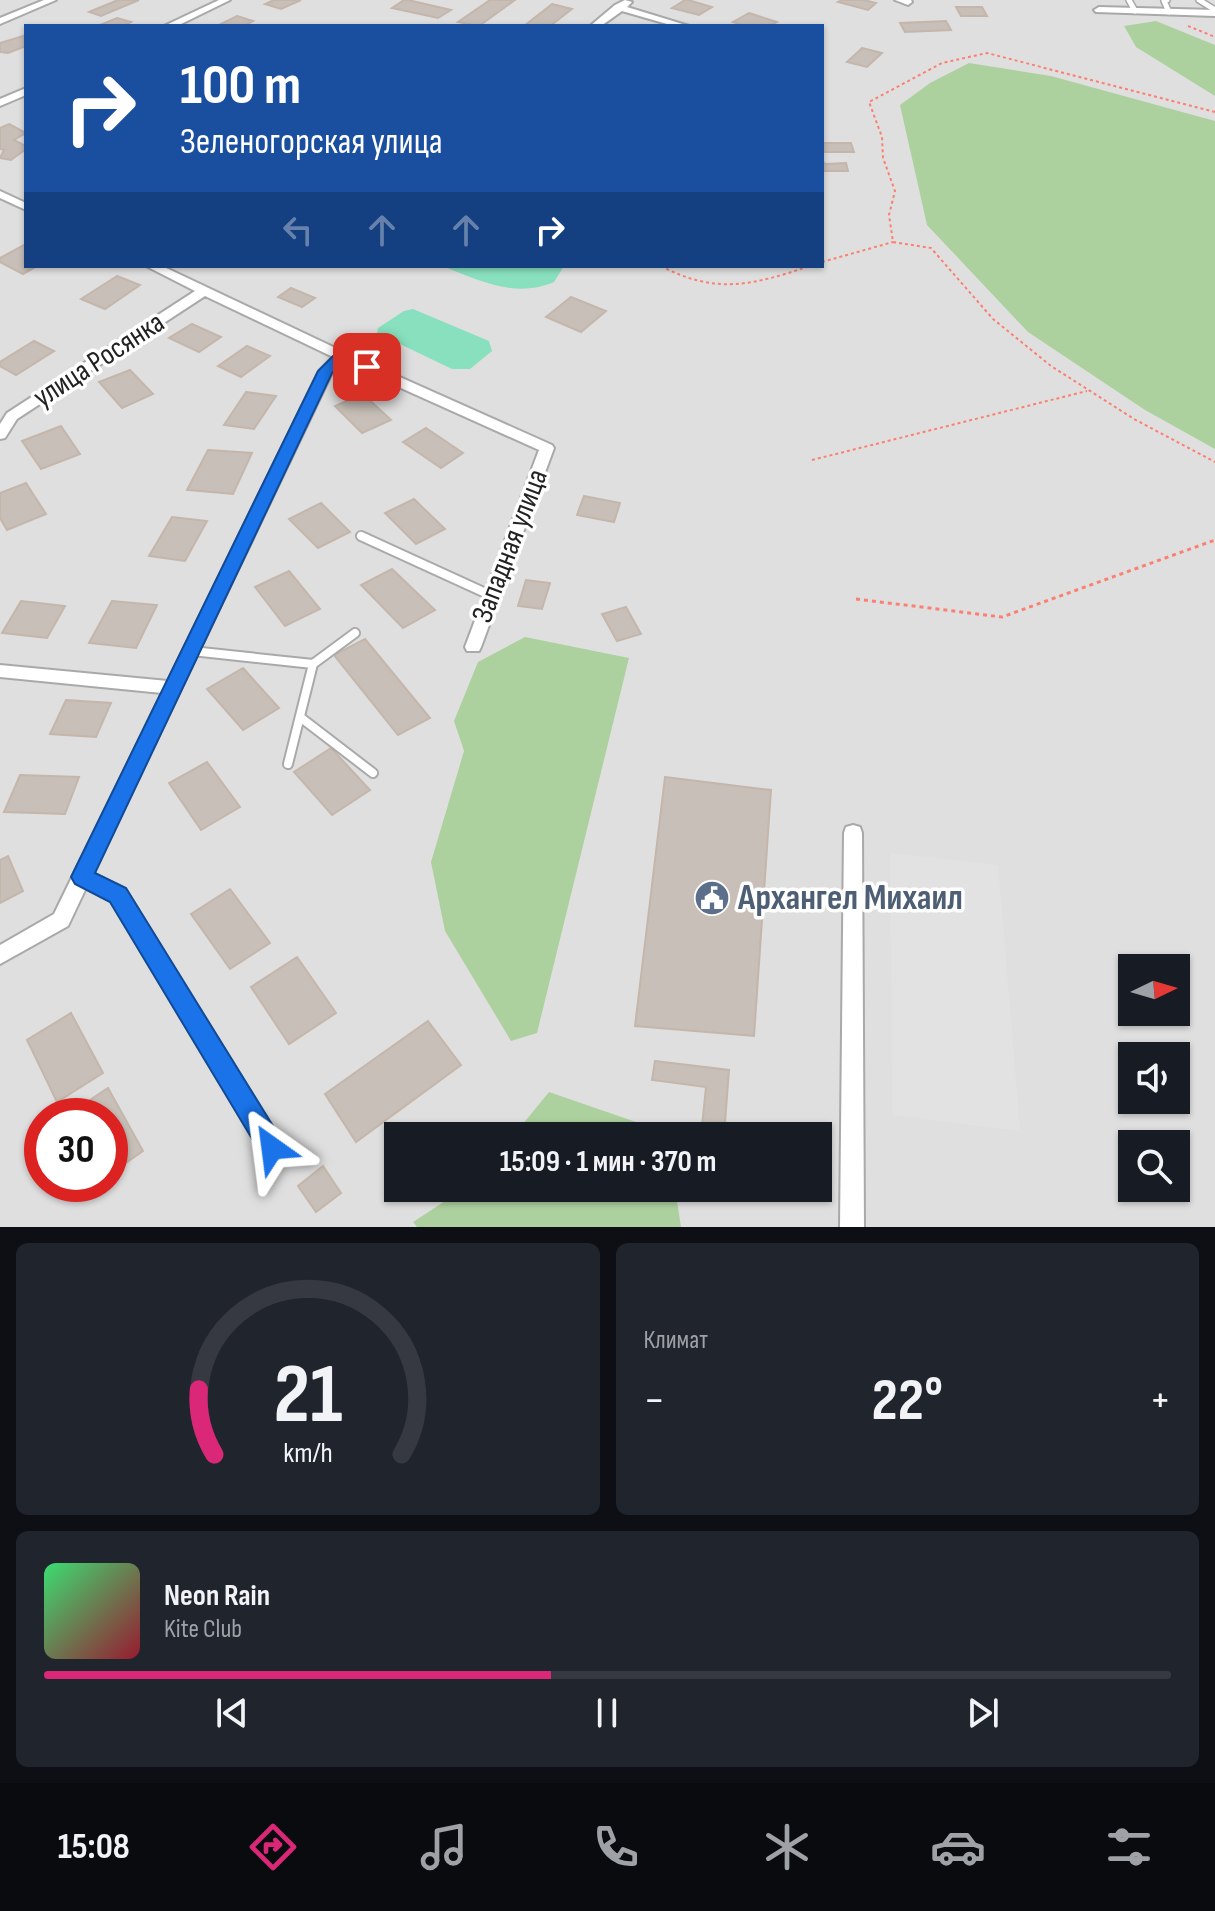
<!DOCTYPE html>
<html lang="ru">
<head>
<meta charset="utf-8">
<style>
  :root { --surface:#171b24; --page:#20242c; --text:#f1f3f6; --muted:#9ea1a6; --line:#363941; --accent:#db2777 }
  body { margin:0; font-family:"Sofia Sans Condensed",sans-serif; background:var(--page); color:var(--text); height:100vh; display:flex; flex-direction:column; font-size:30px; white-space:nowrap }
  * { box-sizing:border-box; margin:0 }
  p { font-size:26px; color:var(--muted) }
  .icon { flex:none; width:44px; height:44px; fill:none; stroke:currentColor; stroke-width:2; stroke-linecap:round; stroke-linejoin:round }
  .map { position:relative; height:1227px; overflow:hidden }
  .drawer { display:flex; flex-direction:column; gap:16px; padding:16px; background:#0d0f14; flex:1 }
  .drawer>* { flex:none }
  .guide { position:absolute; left:24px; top:24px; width:800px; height:244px; border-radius:0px; box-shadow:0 2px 6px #0004; background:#1a4fa0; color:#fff; overflow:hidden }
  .needle { width:52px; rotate:85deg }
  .controls { position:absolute; left:1118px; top:954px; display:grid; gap:16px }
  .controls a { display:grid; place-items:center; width:72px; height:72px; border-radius:0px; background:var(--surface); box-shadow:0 2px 6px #0004; font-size:40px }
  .speed { position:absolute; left:24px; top:1098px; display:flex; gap:16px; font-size:40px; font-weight:700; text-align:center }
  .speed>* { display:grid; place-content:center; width:104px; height:104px; border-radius:50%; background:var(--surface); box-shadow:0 2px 6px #0004; line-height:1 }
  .speed .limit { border:12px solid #d22; background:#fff; color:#111 }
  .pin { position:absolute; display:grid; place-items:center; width:68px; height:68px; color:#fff; margin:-34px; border-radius:16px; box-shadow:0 4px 12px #0006 }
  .me { position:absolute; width:88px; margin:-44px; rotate:329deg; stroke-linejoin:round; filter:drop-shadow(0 0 6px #0008) }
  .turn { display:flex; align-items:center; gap:28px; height:168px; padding:0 24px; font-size:36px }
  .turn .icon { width:104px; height:104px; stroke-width:2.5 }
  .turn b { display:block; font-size:56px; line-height:68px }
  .lanes { display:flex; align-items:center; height:76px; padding:0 24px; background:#0003; justify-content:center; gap:40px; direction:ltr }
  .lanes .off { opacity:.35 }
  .big { font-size:60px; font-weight:700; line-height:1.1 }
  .drawer .tile { flex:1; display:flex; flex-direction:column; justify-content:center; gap:12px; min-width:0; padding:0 28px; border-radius:12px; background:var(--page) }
  .drawer .dial { align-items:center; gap:0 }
  .dial svg { height:208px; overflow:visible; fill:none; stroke:var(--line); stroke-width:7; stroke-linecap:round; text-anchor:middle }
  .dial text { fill:var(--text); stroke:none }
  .song { display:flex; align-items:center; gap:24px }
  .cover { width:96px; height:96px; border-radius:12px; background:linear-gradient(135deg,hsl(140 70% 55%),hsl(350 70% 35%)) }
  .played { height:8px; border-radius:4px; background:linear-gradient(90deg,var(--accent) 45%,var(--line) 45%) }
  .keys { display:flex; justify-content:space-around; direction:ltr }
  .heat { display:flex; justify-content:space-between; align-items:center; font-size:44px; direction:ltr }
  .drawer .tiles { flex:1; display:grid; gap:16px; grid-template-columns:1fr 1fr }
  .tile:last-child { grid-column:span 2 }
  .trip { position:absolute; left:384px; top:1122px; width:448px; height:80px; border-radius:0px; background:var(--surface); box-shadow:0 2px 6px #0004; font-weight:700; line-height:80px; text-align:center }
  .dock { display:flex; height:128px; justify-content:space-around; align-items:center; background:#090b0e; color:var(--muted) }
  .dock .icon { width:56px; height:56px }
  .dock .current { color:var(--accent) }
  .dock b { font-size:36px; color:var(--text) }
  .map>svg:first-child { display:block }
  .residential { fill:#e0dfdf; fill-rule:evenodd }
  .forest { fill:#add19e }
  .pitch { fill:#88e0be }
  .parking { fill:#e2e2e2 }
  .building { fill:#c7bfb8; stroke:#c4b6ab; stroke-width:2 }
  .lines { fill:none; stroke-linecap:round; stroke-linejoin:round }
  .service-far1-casing { stroke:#a9a9a9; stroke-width:8 }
  .service-casing { stroke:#a9a9a9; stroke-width:12 }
  .minor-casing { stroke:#a9a9a9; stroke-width:4 }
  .path-far1 { stroke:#fa8072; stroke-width:2; stroke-dasharray:3 3; stroke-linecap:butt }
  .path { stroke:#fa8072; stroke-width:3; stroke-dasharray:4 4; stroke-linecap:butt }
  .service-far1 { stroke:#fff; stroke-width:5 }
  .service { stroke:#fff; stroke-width:8 }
  .minor { fill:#fff; fill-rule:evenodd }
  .route { fill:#1a73e8; stroke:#114b97; stroke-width:2 }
  .labels { text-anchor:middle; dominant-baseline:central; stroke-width:7; stroke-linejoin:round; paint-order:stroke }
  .street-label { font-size:30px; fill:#222; stroke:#fff }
  .near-service-label { font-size:36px; font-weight:bold; fill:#4e5e75; stroke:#fff; text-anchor:start }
</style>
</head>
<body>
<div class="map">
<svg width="1215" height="1227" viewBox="0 0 1215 1227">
  <rect width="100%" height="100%" fill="#f2efe9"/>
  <path class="residential" d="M0,0H1215V1227H0ZM26,26H822V266H26ZM1132,968H1176V1012H1132ZM1132,1056H1176V1100H1132ZM42,1116H110V1184H42ZM398,1136H818V1188H398ZM1132,1144H1176V1188H1132Z"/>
  <path class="forest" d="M1156,21L1215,45V96L1136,47L1124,26Z
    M969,63L1051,76L1215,121V449L1145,410L1028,332L927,225L900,105L930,83Z
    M525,637L629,658L537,1033L511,1041L445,931L431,862L464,751L454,721L478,662Z
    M549,1092L665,1132L666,1136H513Z
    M465,1188H675L681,1227H417L413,1222Z"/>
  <path class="pitch" d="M442,266H564L554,282C514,299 479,280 442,266Z
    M413,309L489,341L492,351L470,369H452L377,333L378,328L404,311Z"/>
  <path class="parking" d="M890,853L998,865L1020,1131L893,1115Z"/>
  <path class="building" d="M118,0H139L101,16L89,12Z
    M274,0H301L281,9L265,4Z
    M404,0H408L451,10L438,18L392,8Z
    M490,0H515L479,26L458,22Z
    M685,0H688L712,7L699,15L672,8Z
    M842,0H864L876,3L868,10L838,2Z
    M552,4L572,9L550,26H524Z
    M956,7H982L987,16H961Z
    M749,13L777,22L769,26H745L733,22Z
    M237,16L253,21L244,26H217Z
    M117,18L131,22L123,26L100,25Z
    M946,21L951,30L905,32L900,23Z
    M26,35V46L8,53L0,52V43Z
    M862,48L882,53L867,67L847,62Z
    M9,124L26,133L14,140L26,146V149L11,160L0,158L4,150L0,149V128Z
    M822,143H851L854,152H822Z
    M822,160L825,164L846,163L848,171H822Z
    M26,244V266H37L23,274L0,262V258Z
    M117,276L140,285L105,309L81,299Z
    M291,288L315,298L302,307L278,297Z
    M571,297L606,311L581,332L546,317Z
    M192,324L221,337L199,352L169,338Z
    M34,341L54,351L16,375L0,366V362Z
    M247,346L270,356L241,377L218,366Z
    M130,370L153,394L122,408L99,382Z
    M246,392L276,396L254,429L224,425Z
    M363,394L391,420L362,433L335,406Z
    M61,426L80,454L41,469L22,441Z
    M426,428L463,453L441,468L403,442Z
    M208,450L252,453L233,494L187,490Z
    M26,483L46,514L7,530L0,518V493Z
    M584,496L620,503L614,522L577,515Z
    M414,499L445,529L416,544L385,513Z
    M321,503L350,532L318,548L289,519Z
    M172,517L207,521L185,561L149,556Z
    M392,569L435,610L403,628L361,585Z
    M289,571L320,609L285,626L255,587Z
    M526,580L550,583L542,609L518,606Z
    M21,601L65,606L47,638L2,633Z
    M112,601L157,605L136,648L89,643Z
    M626,607L641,634L617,641L602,614Z
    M365,639L430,718L398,735L334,655Z
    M243,668L279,708L243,730L207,689Z
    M66,700L111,703L96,737L50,734Z
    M331,748L370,790L332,815L294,772Z
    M207,762L240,807L201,830L169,783Z
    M20,775L79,777L65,814L4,812Z
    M665,777L771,790L754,1036L635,1026Z
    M8,856L23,891L0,903V860Z
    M230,889L270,943L230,969L191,914Z
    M297,957L336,1013L289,1044L251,987Z
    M71,1013L103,1073L57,1102L27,1040Z
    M428,1021L461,1065L356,1142L325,1094Z
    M655,1061L729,1070L724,1136H701L706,1087L652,1080Z
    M108,1088L143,1151L110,1174V1116H66Z
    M323,1166L341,1193L316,1212L298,1186Z"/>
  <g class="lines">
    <defs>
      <path id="service-far1" d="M1129,0L1135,11
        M1167,0L1164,1L1169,12
        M1199,0L1215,10"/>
      <path id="service" d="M361,536L490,595
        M192,651L313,664L355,633
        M300,717L373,773
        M288,764L313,664"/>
      <path id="minor" d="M44,0H56L0,24V18Z
        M219,0H230L177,26H164Z
        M625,0L632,2L627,7L689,26H674L622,11L601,26H590L615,5Z
        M895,0H911L912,2L908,5Z
        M1099,7L1215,10V16L1096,12L1094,10Z
        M26,88V95L0,106V99Z
        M0,191L26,203V210L0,198Z
        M146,266H162L346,353L552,445L554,448L481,647L479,651H467L465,647L539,450L343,362L332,373L93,873L125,889L280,1140L283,1148L280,1156L272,1159L264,1156L111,901L86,888L68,926L0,964V945L54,914L162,693L0,677V665L168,681L319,371L333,357L205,296L17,419L5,438L0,439V424L7,413L195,291Z
        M853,825L860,827L862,833L864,1227H840L844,833L846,827Z"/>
    </defs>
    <use href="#service-far1" class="service-far1-casing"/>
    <use href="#service" class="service-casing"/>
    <use href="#minor" class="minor-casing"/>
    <path class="path-far1" d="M1188,26L1215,37
      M1215,112L987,53L942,63L869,102L882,137L883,158L895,191L889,215L893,242L931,248L993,319L1051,366L1134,419L1215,462
      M822,262L893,242
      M661,266C716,295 753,285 810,266
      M812,460L1087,391"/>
    <path class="path" d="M856,599L1002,617L1215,540"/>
    <use href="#service-far1" class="service-far1"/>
    <use href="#service" class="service"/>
    <use href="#minor" class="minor"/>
  </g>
  <path class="route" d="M341,351L374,367L367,372L343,362L332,373L95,873L126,888L281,1139L284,1148L281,1157L272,1160L263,1157L110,902L75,884L71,877L318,371L336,353Z"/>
  <defs>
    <symbol id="civic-disc" viewBox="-11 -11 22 22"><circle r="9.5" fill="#5c6f8a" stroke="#fff"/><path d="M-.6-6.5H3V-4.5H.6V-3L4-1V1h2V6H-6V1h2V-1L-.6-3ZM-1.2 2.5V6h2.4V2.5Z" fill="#fff"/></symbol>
  </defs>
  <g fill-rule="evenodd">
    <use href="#civic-disc" x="692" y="878" width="40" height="40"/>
  </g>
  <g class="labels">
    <g class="street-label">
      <text transform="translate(99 360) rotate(-33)">улица Росянка</text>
      <text transform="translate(510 546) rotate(-69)">Западная улица</text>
    </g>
    <g class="near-service-label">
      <text x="738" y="898">Архангел Михаил</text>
    </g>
  </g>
</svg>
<div class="controls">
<a><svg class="needle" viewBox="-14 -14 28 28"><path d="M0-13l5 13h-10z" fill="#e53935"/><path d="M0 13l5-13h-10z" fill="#9ea1a6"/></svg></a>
<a><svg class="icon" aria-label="sound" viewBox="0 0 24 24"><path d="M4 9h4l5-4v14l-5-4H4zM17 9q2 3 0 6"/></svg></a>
<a><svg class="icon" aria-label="search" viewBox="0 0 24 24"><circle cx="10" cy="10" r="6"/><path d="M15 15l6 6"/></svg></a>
</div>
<div class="speed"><div class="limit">30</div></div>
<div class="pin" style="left:367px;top:367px;background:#d93025"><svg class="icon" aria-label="arrive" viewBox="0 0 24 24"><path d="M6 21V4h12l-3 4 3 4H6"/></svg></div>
<svg class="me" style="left:272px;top:1148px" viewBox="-20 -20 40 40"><path d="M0-17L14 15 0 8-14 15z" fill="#1a73e8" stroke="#fff" stroke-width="4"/></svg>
<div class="trip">15:09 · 1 мин · 370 m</div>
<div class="guide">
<div class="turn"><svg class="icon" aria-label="right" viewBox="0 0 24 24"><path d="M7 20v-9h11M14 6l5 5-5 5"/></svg><div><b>100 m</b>Зеленогорская улица</div></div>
<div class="lanes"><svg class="icon off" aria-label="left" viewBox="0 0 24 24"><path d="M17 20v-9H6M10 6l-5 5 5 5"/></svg><svg class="icon off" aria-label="ahead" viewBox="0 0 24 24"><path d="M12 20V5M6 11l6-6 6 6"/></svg><svg class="icon off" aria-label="ahead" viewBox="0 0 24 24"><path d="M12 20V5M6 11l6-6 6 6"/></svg><svg class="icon" aria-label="right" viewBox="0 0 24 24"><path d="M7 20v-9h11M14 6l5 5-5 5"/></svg></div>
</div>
</div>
<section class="drawer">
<div class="tiles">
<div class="tile dial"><svg viewBox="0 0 100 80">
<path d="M14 69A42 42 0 1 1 86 69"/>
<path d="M14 69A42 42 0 0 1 8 44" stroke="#db2777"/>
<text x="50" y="56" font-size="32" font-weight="700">21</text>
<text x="50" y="72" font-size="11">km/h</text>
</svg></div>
<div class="tile"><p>Климат</p>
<div class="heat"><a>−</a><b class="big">22°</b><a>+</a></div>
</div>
<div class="tile">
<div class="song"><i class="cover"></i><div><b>Neon Rain</b><p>Kite Club</p></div></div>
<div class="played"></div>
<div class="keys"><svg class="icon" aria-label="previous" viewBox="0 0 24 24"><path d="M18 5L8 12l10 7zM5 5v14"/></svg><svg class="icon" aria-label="pause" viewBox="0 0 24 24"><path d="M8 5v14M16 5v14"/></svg><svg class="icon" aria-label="next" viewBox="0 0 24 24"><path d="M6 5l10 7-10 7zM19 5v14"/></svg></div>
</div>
</div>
</section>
<nav class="dock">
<b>15:08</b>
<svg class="icon current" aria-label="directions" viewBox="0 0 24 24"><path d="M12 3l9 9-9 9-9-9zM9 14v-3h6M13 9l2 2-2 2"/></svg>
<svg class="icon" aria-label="music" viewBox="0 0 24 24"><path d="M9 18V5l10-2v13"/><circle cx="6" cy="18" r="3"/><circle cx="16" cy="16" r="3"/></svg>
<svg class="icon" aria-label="phone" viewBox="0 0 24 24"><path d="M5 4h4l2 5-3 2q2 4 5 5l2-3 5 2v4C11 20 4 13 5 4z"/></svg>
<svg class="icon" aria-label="climate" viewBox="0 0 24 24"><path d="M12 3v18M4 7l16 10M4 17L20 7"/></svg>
<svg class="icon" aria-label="car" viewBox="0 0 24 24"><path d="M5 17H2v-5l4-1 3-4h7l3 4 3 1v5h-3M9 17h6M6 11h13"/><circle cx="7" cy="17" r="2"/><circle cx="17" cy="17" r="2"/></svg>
<svg class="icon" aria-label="filters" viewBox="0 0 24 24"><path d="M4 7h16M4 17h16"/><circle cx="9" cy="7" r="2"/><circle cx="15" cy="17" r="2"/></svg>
</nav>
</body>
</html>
